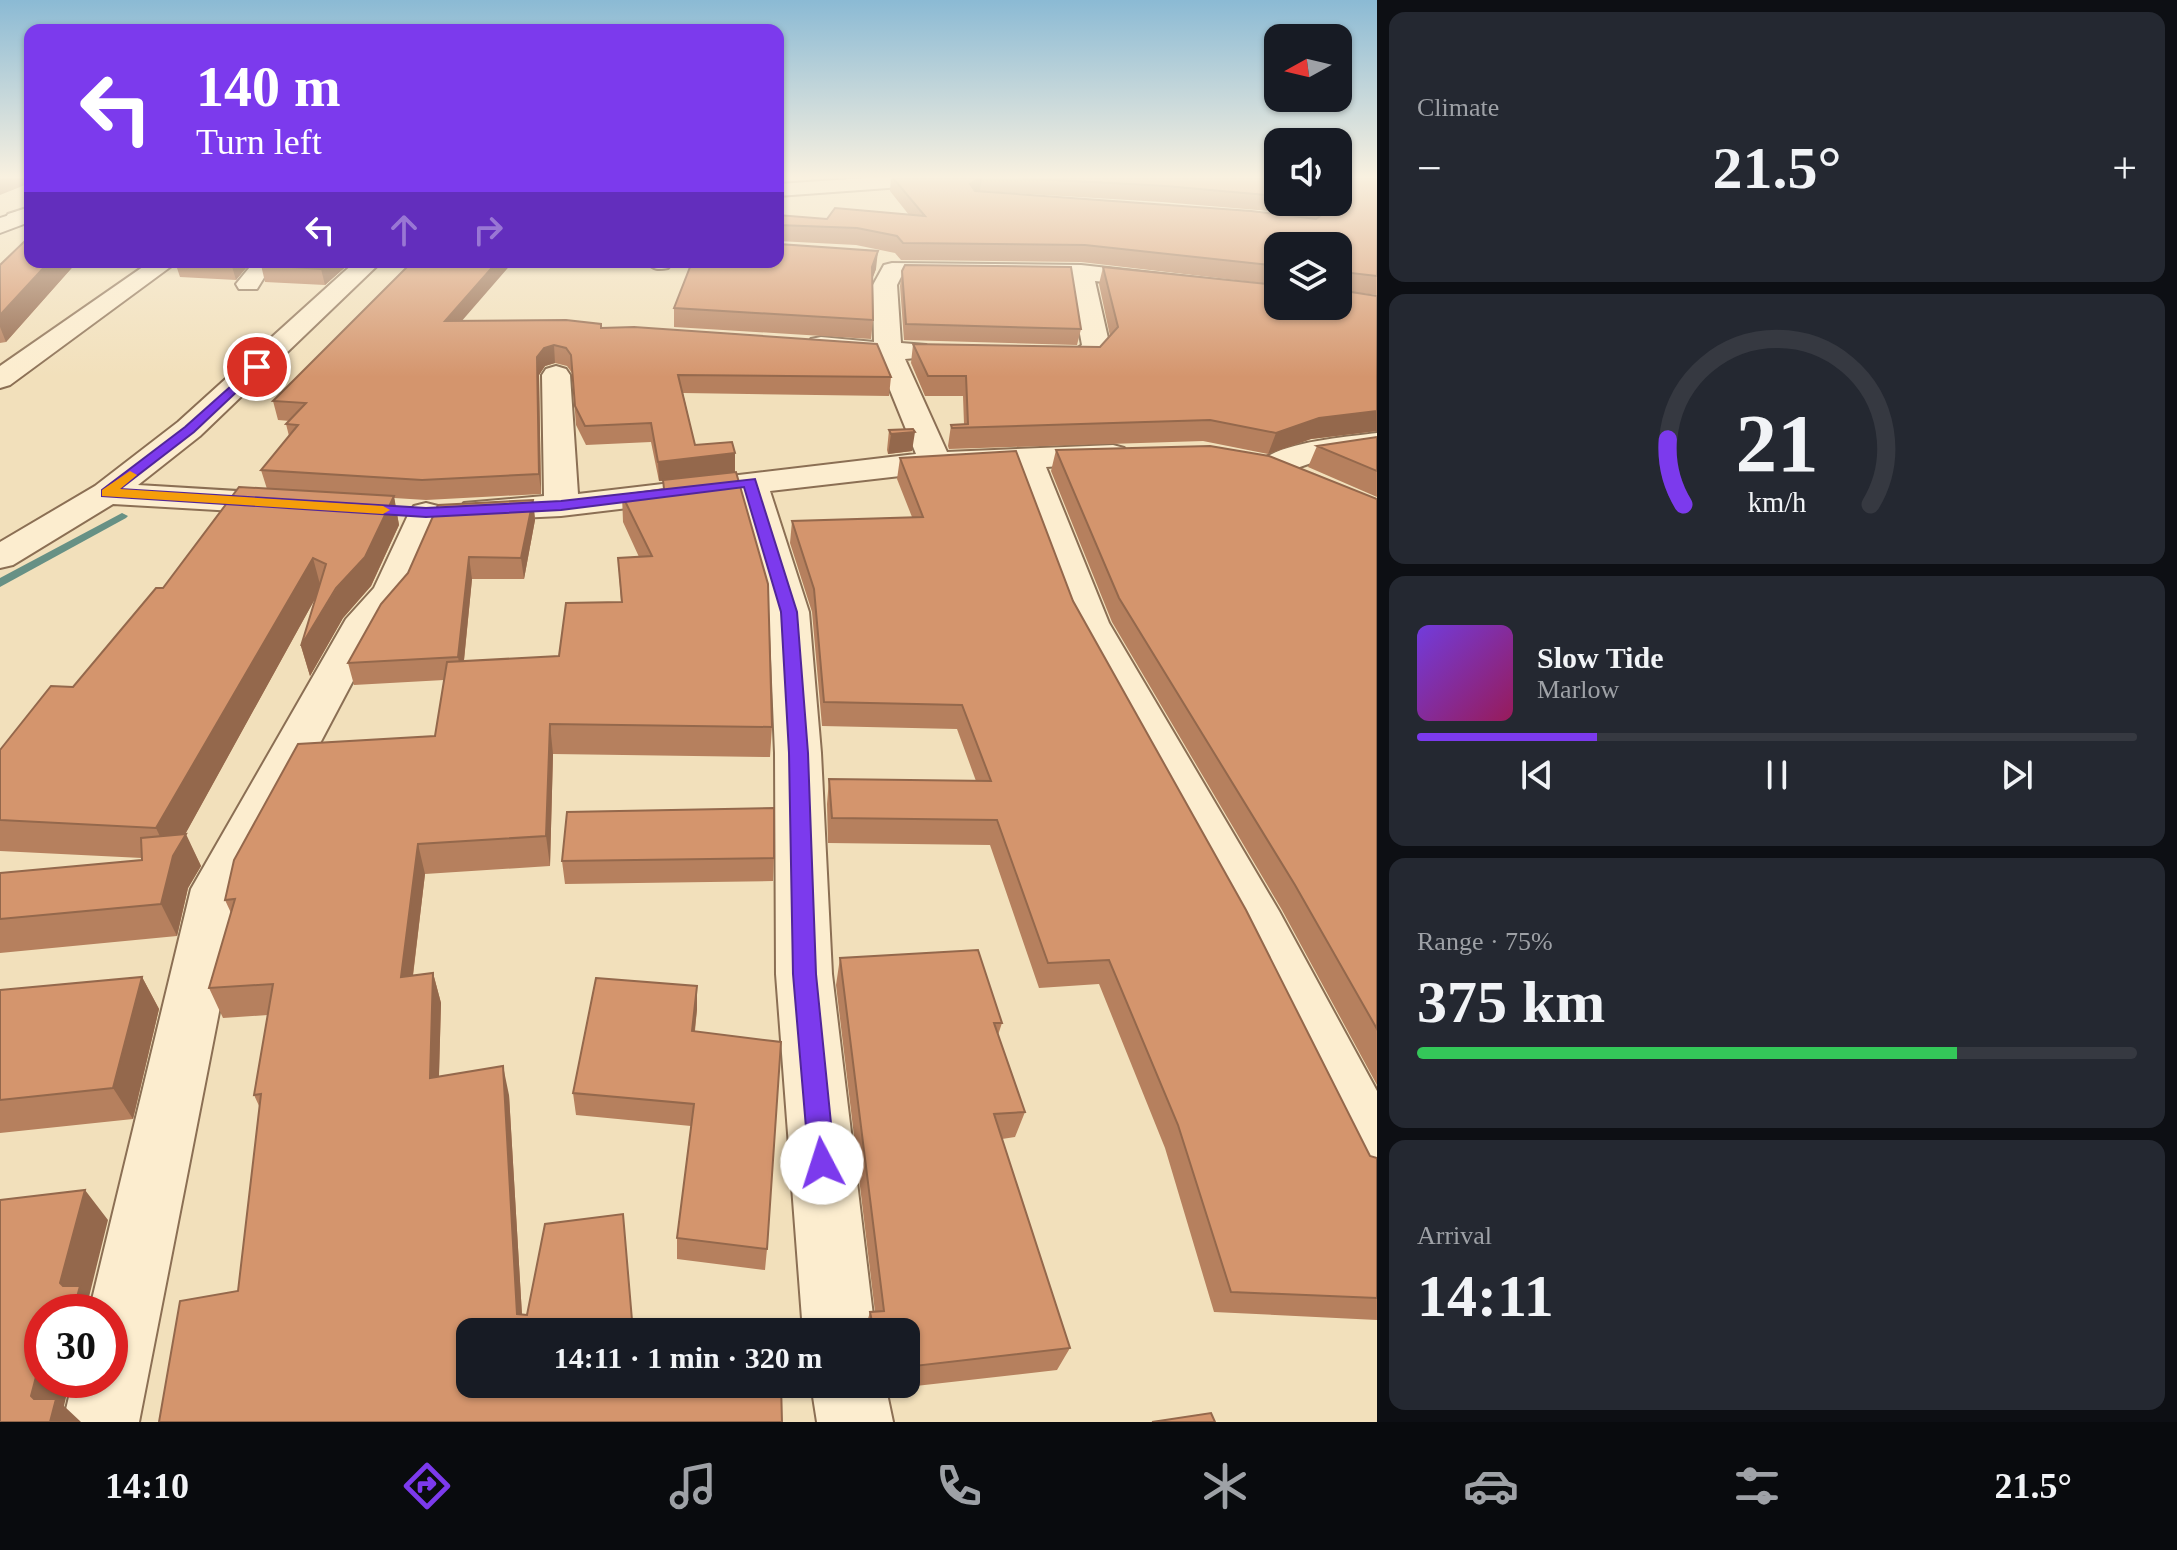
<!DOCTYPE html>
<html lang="en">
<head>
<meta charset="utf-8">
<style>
  :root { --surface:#171b24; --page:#242831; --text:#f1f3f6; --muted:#9ea1a6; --line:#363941; --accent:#7c3aed }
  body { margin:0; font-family:Georgia,serif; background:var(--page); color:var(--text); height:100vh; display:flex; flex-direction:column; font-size:30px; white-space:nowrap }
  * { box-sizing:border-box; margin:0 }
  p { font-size:26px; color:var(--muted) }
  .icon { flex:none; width:44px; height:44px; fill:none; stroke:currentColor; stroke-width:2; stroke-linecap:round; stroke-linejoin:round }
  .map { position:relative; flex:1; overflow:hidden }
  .sheet { display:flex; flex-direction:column; gap:12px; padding:12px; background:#0d0f14; width:800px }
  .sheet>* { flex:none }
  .guide { position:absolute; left:24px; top:24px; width:760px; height:244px; border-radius:16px; box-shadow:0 2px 6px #0004; background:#7c3aed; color:#fff; overflow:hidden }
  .needle { width:52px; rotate:262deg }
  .fabs { position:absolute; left:1264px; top:24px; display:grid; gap:16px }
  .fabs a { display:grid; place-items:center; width:88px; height:88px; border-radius:16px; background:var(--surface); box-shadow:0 2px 6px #0004; font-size:40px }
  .speed { position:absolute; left:24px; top:1294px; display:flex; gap:16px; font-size:40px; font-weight:700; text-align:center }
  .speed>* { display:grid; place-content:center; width:104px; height:104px; border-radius:50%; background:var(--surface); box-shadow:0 2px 6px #0004; line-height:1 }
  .speed .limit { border:12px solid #d22; background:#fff; color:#111 }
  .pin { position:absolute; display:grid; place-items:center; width:68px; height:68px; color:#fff; margin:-34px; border:4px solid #fff; border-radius:50%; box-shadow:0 2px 8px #0007 }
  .me { position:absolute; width:88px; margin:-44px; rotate:355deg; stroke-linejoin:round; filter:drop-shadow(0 0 6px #0008) }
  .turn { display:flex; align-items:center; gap:28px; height:168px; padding:0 40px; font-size:36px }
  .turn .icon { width:104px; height:104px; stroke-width:2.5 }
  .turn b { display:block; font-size:56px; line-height:68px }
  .lanes { display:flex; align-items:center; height:76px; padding:0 40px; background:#0003; justify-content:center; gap:40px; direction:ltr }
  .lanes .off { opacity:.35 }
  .big { font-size:60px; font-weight:700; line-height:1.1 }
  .sheet .widget { flex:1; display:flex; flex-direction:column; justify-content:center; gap:12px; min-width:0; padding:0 28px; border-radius:16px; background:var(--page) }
  .sheet .dial { align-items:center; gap:0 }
  .dial svg { height:208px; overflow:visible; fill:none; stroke:var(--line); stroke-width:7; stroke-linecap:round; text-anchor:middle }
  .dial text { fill:var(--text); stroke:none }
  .song { display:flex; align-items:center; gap:24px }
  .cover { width:96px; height:96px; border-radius:12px; background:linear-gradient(135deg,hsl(260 70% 55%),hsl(330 70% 35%)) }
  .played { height:8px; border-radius:4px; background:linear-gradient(90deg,var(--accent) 25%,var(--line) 25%) }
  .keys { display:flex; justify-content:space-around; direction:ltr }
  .heat { display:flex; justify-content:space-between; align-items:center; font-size:44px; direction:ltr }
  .charge { height:12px; border-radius:6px; background:linear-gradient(90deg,#34c759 75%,var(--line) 0) }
  .trip { position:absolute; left:456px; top:1318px; width:464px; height:80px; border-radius:16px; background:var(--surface); box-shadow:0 2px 6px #0004; font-weight:700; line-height:80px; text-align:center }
  .dock { display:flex; height:128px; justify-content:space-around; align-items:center; background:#090b0e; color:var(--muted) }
  .dock .icon { width:56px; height:56px }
  .dock .active { color:var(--accent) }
  .dock b { font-size:36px; color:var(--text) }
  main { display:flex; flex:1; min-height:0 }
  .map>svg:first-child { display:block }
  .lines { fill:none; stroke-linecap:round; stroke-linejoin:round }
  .stream { fill:#679185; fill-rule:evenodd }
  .street-casing { stroke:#8b6f54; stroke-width:4 }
  .secondary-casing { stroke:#6c5037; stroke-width:4 }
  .street { fill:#fcedcf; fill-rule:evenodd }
  .secondary { fill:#fcedcf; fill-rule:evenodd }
  .wall { fill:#b6805e; fill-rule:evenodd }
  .shaded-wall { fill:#94684c }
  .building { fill:#d4956d; stroke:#94684c; stroke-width:2 }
  .route { fill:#7c3aed; stroke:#51269a; stroke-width:2 }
  .slow { fill:#f59e0b }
</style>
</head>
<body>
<main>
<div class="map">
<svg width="1377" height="1422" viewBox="0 0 1377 1422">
  <rect width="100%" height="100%" fill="#f2e0bb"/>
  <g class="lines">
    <path class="stream" d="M122,513L128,516L126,518L0,587V578Z"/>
    <defs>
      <path id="street" d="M865,178H953L943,184L778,196V184Z
        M30,207V221L16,225L5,219L8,214Z
        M150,262H177L10,385L0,388V366Z
        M254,262H282L265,276L257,289H239L236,284Z
        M355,262H381L200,436L138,485L287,494L299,497L304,504L299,511L287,514L113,504L13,565L0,568V542L95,486L178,422Z
        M647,262H671L672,263L668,268C659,270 653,270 647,262Z
        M892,263L1081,265L1278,287V301L1095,281L1110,347C1093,372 1058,368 1031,361L1027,355L1031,349L1078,348L1082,345L1070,279L901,277L897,285L901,343L926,345L930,351L926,357L905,359L947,452L1113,445L1124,448L1129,455L1124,462L1046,467L1109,623L1279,911L1377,1091V1186L1354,1177L1236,933L1069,623L1014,469L935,472L770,491L809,612L821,753L832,974L875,1332H803L776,974L775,753L769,612L737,495L561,516L476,520L464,517L459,510L464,503L544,496L542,375L546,369L556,366L566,369L570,375L578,494L916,454L877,358L811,351L807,345L811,339L821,337L874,342L873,285L884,265Z
        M1377,433V453L1317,461L1271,477L1259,474L1255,467C1272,442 1347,437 1377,433Z
        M426,503L438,506L443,513L410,593L383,624L243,889L139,1422H63L73,1380H110V1312H89L191,889L346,619L374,588L409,513L414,506Z
        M811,1384H885L893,1422H817Z"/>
      <path id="secondary" d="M16,213L27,219L24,224L0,233V218Z"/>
    </defs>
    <use href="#street" class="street-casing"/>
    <use href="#secondary" class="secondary-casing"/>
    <use href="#street" class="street"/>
    <use href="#secondary" class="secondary"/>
  </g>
  <path class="wall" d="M891,178H1278V202H1338L1377,178V295L1342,291L1377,296V431L1311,439L1268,454L1203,441L949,449L948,446L951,425L964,424L963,396H925L911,363L913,344L1100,347L1110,336L1099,284L1103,267L1338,306L1278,246V285L1081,262L901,260L895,253L856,245L778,241L779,244L876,269L872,279L873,320L871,339L674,327V308L778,215L827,219L909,215L890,191ZM980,191L1162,202L1269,211L1310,219Z
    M30,262H77L6,342L0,343V265Z
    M175,262H251L236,280L180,277Z
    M351,262L325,285L265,282L261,265Z
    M902,271L1081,329L1077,345L904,340L900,286Z
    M462,321L601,328L891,377L889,396L683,393L695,445L735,472L772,727L770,757L553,754L550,866L425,874L413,976L433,973L441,1003L439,1077L509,1095L522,1315L633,1332H470L782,1422L238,1291L260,1108L254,1095L268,1015L223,1018L209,988L231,913L225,900L435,736L444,680L354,685L348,663L533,500L535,520L524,579H472L464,661L559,656L621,602L618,558L639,557L623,522L622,495L663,489V481H659L651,442L586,445L576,425L572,373L567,366L555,363L545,366L539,375L541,494L426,500L394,498L399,525L371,586L343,618L310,676L301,646L316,597L185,834L201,866L188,888L177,936L0,953V873L142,860V858L0,851V750L73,687L163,588L267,489L261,470L289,436L286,424L290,421L278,420L273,401Z
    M889,430L912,451L888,454L887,450Z
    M1377,437V497L1308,467L1317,446Z
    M1056,450L1377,499V1085L1282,910L1112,622L1051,471Z
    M900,458L1073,601L1370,1156L1377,1158V1320L1214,1312L1165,1148L1099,984L1039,988L990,845L828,843L827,804L829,779L976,781L957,729L822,726L812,612L790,543L792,521L912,517L897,479Z
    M774,858L773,881L565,884L562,861Z
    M840,958L1002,1023L998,1035L1025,1112L1015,1137L1002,1139L1070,1348L1057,1370L889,1389L888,1384H906V1332H864L870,1312H875L836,985Z
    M142,977L159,1009L133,1119L0,1133V990Z
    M697,986V1009L695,1031L767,1249L765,1270L677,1259V1238L691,1126L576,1115L573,1093Z"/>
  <path class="shaded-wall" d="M3,178H30V183L0,195V179Z
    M979,178H982L980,191L967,199L970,184Z
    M878,251L876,269L870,285L872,267Z
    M49,262H77L6,342L0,327V315Z
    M232,262H251L236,280L231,263Z
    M329,262H351L325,285L321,269Z
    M497,262H513L447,338L445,321Z
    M609,262H645L609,266Z
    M554,345L555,363L545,366L539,375L541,494L539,474L537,357L544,348Z
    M1377,411V431L1311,439L1268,454L1276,433L1319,418Z
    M915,432L912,451L888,454L891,434Z
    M735,453V472L659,481L658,462Z
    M394,496L399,525L371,586L343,618L310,676L301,646Z
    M533,500L535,520L524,579L521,558Z
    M469,557L472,579L462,679L458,657Z
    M313,558L321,588L171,860L156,828Z
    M550,724L553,754L550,866L546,836Z
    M186,834L201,866L188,888L177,936L161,904L173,856Z
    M418,844L425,874L409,1007L401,977Z
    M433,973L441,1003L438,1107L430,1078Z
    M142,977L159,1009L133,1119L113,1088Z
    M697,986V1009L692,1054V1031Z
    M503,1066L509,1095L523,1332L517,1314Z
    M85,1190L108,1220L89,1297L102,1312H73L60,1283Z
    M42,1354V1380H70L64,1406L81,1422H50L31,1396Z"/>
  <path class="building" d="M893,178H979L970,184L975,191L1251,211L1316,219L1331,208L1314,202H1338V178H1377V276L1343,272L1342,285L1338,286V246H1278V266L1085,245L903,243L897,236L857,228L778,225V215L827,219L835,208L925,216Z
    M1019,178H1278V196L1166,186Z
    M30,236V262H49L0,315V265Z
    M778,240L779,244L878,251L872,267L873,320L674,308L692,262H778Z
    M264,262H329L321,269L261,265Z
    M412,262H497L445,321L566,320L601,324V328L634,327L877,344L891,377L678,375L695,445L732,442L735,453L658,462L651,423L585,426L575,406L571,355L566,348L554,345L544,348L537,357L539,474L422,480L261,470L298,425L286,424L306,403L273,401Z
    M905,265L1071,267L1081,329L906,324L902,271Z
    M1103,267L1278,285V306H1338V290L1377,296V411L1319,418L1276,433L1210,420L952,428L951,425L968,424L966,376H928L913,344L1100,347L1118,327Z
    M913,429L915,432L891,434L889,430Z
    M1377,437V471L1317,446Z
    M1210,446L1269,456L1377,499V1029L1295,885L1119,598L1056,450Z
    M1016,451L1073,601L1246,910L1370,1156L1377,1158V1298L1231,1292L1178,1125L1109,960L1048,963L997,820L832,818L829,779L991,781L962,705L824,702L814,589L792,521L923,517L900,458Z
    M736,472L768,584L772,727L550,724L546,836L418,844L401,977L433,973L430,1078L503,1066L517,1314L527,1315L545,1224L623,1214L633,1332H470V1384H781L782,1422H159L180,1301L238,1291L261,1094L254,1095L273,984L209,988L235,899L225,900L234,860L298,744L435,736L447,662L559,656L566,603L622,602L618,558L652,556L622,495L664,489L663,480Z
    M239,487L394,496L365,557L336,588L301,646L326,564L313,558L156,828L0,820V750L51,686L73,687L156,588H163Z
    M533,500L521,558L469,557L458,657L348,663L381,604L408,573L438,505Z
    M774,808V858L562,861L567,812Z
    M186,834L173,856L161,904L0,919V873L142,860L141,838Z
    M978,950L1002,1023H994L1025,1112L994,1114L1070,1348L906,1367V1332H874L870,1312L884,1311L840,958Z
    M142,977L113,1088L0,1100V990Z
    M596,978L697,986L692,1031L781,1042L767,1249L677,1238L694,1104L573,1093Z
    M85,1190L60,1283L63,1286H80L73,1312H42V1354L31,1396L34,1399H56L50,1422H0V1200Z
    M1211,1413L1215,1422H1152Z"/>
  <linearGradient id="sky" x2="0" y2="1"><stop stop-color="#8bbad4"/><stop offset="0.47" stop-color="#f9f1e0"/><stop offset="1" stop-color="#f9f1e0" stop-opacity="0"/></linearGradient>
  <rect width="1377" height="377" fill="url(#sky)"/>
  <path class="route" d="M257,363L263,367L261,369L194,432L120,489L426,508L561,501L755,479L797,612L808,753L816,974L835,1163L831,1172L822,1176L813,1172L809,1163L793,974L789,753L781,612L744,487L561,510L426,517L102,496V490L185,427Z"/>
  <path class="slow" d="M130,471L137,475L120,489L383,506L390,510L383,514L102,496V490Z"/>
</svg>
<div class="fabs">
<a><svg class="needle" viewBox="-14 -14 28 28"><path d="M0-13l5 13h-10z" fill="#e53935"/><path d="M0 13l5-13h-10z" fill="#9ea1a6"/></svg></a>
<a><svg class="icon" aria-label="sound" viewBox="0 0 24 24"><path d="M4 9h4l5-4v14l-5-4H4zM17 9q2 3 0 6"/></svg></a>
<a><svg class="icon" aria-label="layers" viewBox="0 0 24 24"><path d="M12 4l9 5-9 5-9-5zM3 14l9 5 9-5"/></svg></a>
</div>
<div class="speed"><div class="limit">30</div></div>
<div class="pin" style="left:257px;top:367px;background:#d93025"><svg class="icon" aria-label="arrive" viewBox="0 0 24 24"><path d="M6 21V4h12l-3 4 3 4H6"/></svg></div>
<svg class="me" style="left:822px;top:1163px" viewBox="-20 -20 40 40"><circle r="19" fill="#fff"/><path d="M0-13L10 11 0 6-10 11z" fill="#7c3aed"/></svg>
<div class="trip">14:11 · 1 min · 320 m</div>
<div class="guide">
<div class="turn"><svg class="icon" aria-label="left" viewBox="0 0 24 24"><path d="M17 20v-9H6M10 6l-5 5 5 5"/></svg><div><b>140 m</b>Turn left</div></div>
<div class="lanes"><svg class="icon" aria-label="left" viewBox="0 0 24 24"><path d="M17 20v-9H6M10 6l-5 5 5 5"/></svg><svg class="icon off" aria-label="ahead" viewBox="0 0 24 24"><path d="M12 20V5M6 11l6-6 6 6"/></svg><svg class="icon off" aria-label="right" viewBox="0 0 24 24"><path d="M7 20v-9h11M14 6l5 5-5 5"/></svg></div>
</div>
</div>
<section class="sheet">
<div class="widget"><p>Climate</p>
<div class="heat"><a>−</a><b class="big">21.5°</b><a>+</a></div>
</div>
<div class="widget dial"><svg viewBox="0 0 100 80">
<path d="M14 69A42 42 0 1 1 86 69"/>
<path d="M14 69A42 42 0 0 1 8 44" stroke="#7c3aed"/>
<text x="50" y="56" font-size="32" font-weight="700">21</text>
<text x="50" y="72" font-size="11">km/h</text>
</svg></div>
<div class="widget">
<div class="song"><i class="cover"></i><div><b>Slow Tide</b><p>Marlow</p></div></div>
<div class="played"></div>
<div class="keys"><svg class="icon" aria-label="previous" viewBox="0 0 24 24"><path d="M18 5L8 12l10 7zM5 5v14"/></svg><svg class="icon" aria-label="pause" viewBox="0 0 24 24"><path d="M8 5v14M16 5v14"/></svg><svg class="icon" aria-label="next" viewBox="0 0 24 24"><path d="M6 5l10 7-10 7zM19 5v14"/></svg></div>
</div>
<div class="widget"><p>Range · 75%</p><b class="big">375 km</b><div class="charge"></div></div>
<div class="widget"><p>Arrival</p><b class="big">14:11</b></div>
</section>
</main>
<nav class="dock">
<b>14:10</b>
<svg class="icon active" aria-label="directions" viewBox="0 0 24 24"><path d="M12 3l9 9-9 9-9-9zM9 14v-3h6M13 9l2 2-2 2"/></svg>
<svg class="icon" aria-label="music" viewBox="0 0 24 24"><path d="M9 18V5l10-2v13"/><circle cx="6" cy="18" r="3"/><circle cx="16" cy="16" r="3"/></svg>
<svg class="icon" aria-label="phone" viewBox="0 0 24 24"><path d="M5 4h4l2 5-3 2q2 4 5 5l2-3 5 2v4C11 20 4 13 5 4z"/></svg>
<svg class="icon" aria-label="climate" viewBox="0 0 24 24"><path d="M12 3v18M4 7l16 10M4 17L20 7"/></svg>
<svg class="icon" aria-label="car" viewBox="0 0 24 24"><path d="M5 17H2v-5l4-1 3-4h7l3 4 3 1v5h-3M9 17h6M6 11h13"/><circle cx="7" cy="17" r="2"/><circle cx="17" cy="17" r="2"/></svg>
<svg class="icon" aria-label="filters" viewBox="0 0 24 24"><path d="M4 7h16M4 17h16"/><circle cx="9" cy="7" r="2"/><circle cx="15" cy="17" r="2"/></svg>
<b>21.5°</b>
</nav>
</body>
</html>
